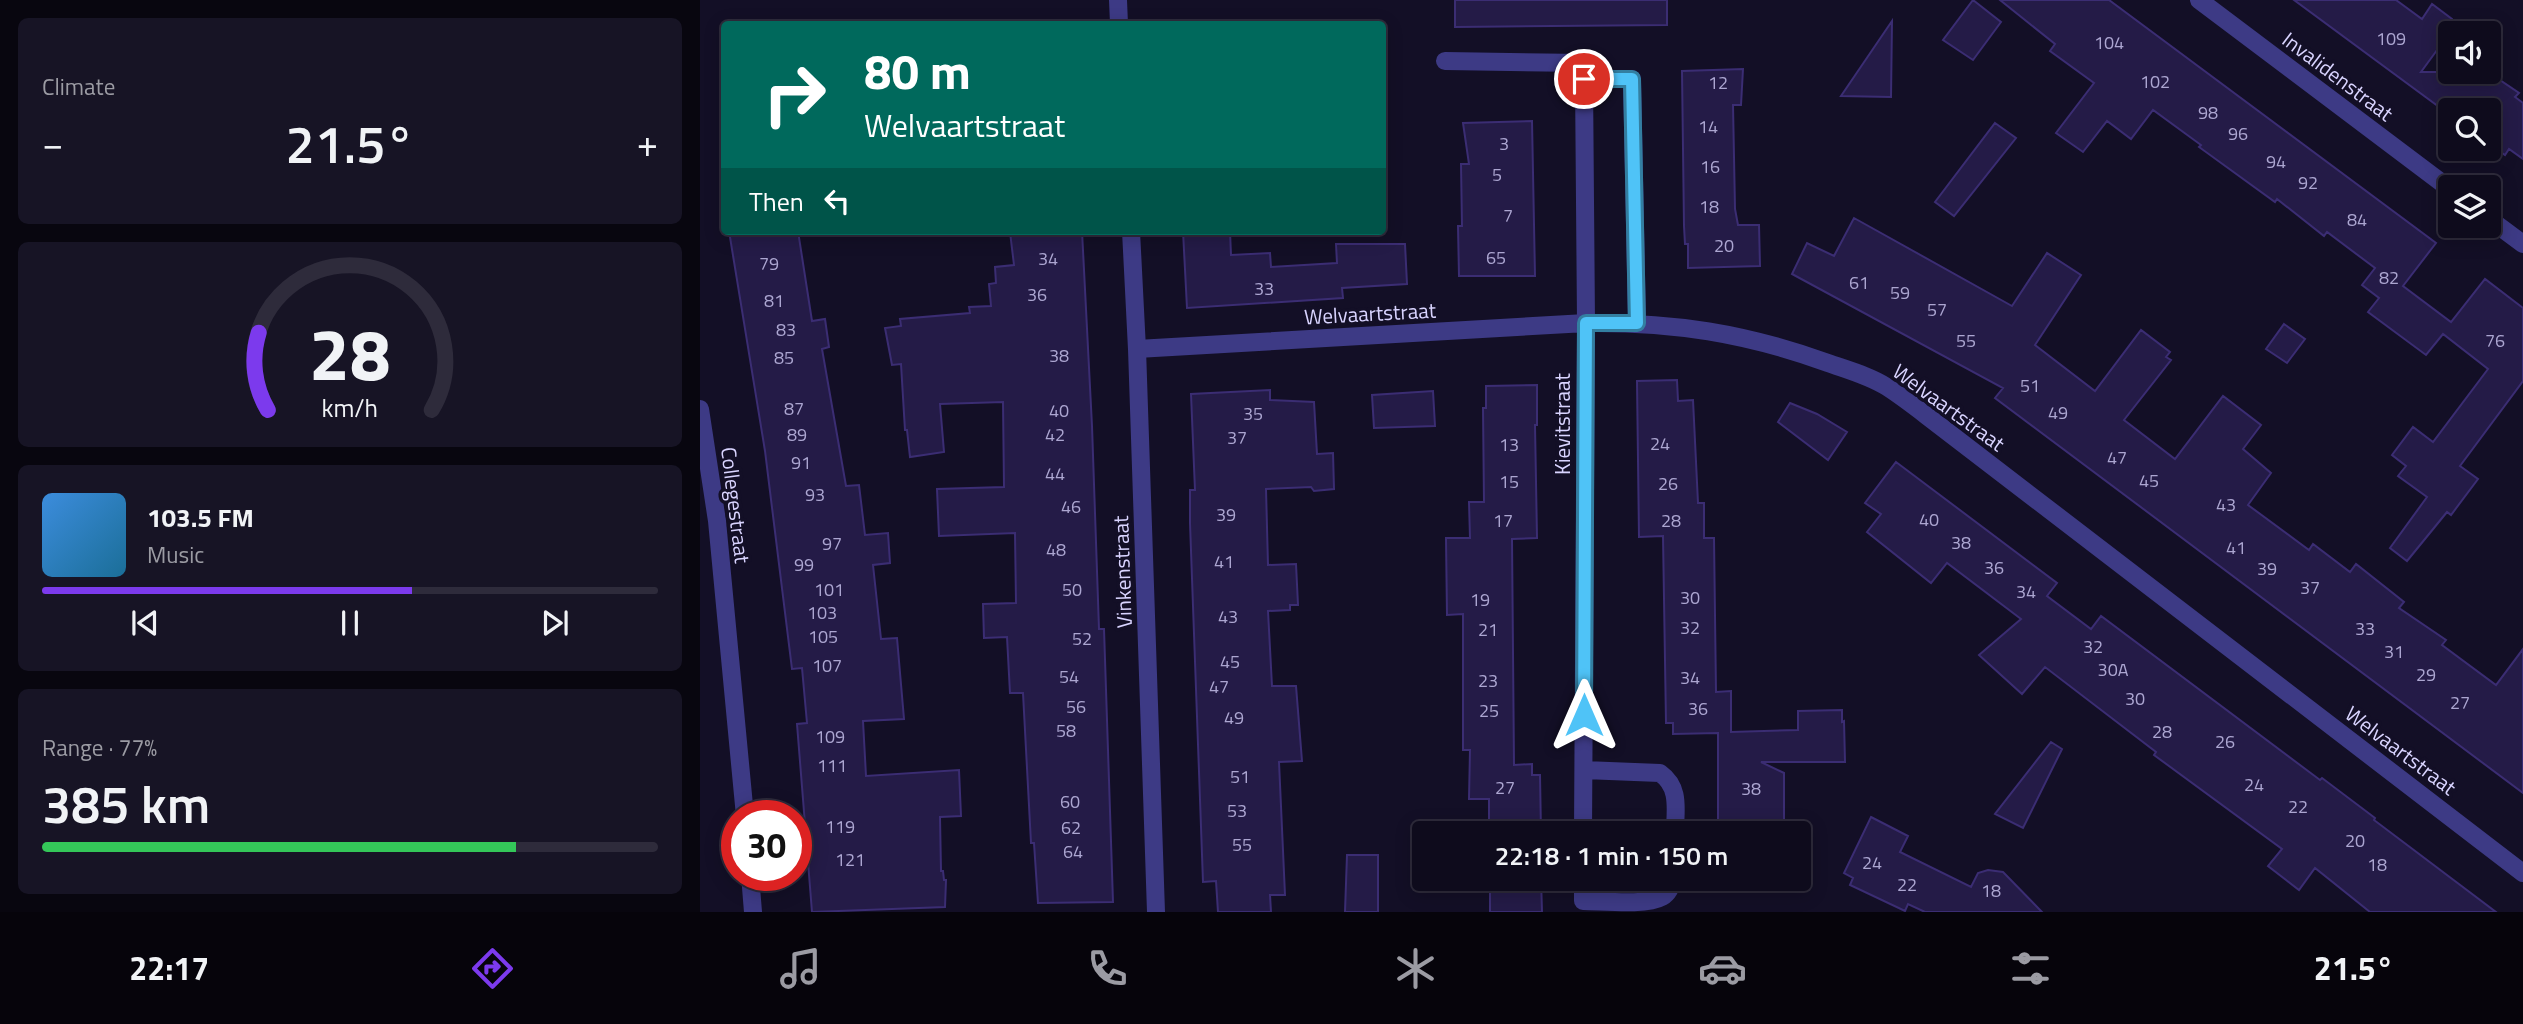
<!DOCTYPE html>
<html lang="en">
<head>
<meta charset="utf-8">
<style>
  :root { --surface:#0e0b1c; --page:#171425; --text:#f1f3f6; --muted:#9b9ba3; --line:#2e2b3b; --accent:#7c3aed }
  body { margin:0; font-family:"Titillium Web",sans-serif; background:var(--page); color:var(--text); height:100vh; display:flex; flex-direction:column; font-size:26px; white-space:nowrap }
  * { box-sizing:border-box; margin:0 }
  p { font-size:23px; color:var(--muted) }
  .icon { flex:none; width:38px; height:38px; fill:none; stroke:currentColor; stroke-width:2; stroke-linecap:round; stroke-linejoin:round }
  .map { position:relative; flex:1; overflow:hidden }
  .details { display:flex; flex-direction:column; gap:18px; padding:18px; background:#08060f; width:700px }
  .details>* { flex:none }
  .banner { position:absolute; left:21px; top:21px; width:665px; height:214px; border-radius:7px; box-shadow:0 4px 18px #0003,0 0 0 2px var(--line); background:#00695c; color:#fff; overflow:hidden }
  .fabs { position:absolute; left:1738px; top:21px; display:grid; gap:14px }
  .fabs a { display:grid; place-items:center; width:63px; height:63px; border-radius:7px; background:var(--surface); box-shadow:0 4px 18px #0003,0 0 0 2px var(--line); font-size:35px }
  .speed { position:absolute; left:21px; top:800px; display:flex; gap:14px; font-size:35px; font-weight:700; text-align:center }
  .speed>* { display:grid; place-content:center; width:91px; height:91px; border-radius:50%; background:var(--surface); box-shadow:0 4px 18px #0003,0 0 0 2px var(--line); line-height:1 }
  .speed .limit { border:10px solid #d22; background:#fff; color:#111 }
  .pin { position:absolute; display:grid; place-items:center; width:60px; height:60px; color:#fff; margin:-30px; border:4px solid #fff; border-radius:50%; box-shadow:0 2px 7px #0007 }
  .me { position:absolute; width:77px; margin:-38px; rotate:0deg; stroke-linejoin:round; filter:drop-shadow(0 0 5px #0008) }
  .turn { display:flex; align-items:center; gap:24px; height:147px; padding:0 28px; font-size:32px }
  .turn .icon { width:91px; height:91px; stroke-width:2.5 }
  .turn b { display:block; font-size:49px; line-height:60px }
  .then { display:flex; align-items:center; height:66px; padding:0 28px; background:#0003; gap:14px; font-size:26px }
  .big { font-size:52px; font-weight:600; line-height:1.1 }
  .details .tile { flex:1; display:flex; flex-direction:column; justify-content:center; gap:10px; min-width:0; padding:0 24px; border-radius:10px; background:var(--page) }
  .details .dial { align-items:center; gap:0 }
  .dial svg { height:182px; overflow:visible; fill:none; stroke:var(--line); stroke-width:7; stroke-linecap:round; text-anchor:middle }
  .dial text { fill:var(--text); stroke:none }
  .song { display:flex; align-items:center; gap:21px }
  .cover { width:84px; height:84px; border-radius:10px; background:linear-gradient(135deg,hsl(210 70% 55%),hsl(200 70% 35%)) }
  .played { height:7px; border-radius:4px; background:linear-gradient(90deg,var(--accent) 60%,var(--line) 60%) }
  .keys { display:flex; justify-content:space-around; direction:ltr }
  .heat { display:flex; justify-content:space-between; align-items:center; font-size:38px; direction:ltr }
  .charge { height:10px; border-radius:5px; background:linear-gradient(90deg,#34c759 77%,var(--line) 0) }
  .trip { position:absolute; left:712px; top:821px; width:399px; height:70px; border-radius:7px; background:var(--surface); box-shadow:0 4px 18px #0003,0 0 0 2px var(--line); font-weight:600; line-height:70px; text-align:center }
  .dock { display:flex; height:112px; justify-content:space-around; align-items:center; background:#06040b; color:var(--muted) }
  .dock .icon { width:49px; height:49px }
  .dock .selected { color:var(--accent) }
  .dock b { font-size:32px; color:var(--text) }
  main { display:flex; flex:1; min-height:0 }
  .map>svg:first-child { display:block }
  .building { fill:#241b47; stroke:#3b2d73; stroke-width:2 }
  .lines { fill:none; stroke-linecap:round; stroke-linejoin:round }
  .minor { stroke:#3d3a85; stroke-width:18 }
  .route-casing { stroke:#337fa1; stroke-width:18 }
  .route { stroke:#4fc3f7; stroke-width:12 }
  .labels { text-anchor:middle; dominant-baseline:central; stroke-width:7; stroke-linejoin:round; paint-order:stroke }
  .number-label { font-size:18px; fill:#aca6d1 }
  .street-label { font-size:21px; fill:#d9d4ff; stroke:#130f26 }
</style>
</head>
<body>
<main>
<section class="details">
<div class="tile"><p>Climate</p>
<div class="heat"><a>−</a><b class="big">21.5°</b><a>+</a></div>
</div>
<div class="tile dial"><svg viewBox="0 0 100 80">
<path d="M14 69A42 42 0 1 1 86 69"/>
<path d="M14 69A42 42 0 0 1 10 35" stroke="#7c3aed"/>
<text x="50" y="56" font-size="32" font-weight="700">28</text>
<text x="50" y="72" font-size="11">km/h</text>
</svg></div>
<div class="tile">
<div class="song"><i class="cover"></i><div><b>103.5 FM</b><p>Music</p></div></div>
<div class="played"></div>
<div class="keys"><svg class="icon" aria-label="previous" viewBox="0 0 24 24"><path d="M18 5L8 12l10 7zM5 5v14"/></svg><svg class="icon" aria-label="pause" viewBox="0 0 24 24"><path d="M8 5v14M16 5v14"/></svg><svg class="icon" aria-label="next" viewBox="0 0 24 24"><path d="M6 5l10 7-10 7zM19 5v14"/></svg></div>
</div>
<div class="tile"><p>Range · 77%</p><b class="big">385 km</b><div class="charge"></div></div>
</section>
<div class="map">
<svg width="1823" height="912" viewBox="0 0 1823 912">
  <rect width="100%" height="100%" fill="#130f26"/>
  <path class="building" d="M755,0H967V25L755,27Z
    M1273,0L1301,22L1273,60L1243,40Z
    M1300,0H1409L1736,243L1703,286L1751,322L1785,279L1823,308V381L1760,466L1778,479L1751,515L1747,512L1707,561L1690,548L1727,497L1698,476L1706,466L1692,455L1713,427L1733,442L1788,369L1743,334L1726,355L1668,312L1679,298L1662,285L1675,268L1627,232L1624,236L1577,199L1575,202L1499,147L1501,145L1453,110L1431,139L1407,121L1383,152L1356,133L1394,83L1350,51L1355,44Z
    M1594,0H1696L1722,19L1732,4L1752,19L1751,31L1721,72H1788L1819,93L1815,97L1823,103V159L1809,149L1805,155L1788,143V110H1750V115Z
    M1192,21L1191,97L1141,96Z
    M1043,69L1041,105H1033L1035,209L1038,225H1059L1060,266L988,268V244H985L984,226L982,71Z
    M832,121L835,276H759L758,226H762L761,164H769L763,123Z
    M1295,123L1316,138L1254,216L1235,202Z
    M1154,218L1312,306L1347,253L1381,275L1335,345L1395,391L1441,330L1470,352L1466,357L1471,360L1424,420L1475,459L1523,396L1561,425L1543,449L1571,473L1548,505L1609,550L1613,544L1650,572L1656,564L1704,602L1699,608L1746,640L1742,645L1796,685L1823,649V793L1295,398L1303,388L1092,274L1107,243L1134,256Z
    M29,231H98L112,321L125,319L129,347L122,349L146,486L159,485L165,535L188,533L190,563L173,565L181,639L197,638L204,719L163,721L166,776L259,770L261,816L240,817L241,871H243L244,880H246L245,907L112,912L97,724L107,723L102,668L92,669L65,451Z
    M327,231H382L392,426L399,629H404L413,902L338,903L334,843H331L323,693H310L307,637L284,638L283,604L316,603L315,533L239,536L237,489L304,487L303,402L240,404L244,452L210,457L207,430H205L201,364L192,365L185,328L201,326L200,319L270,313L269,307L291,306L289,284L296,283L295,267L314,265L310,232Z
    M483,231H530L531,255L570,253L571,267L637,263L636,244H705L707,284L642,288L643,298L487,308Z
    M1584,324L1605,339L1587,363L1566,349Z
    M977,380L978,401L993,400L998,503H1004V538H1014L1016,692L1031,691V732L1098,730V711L1142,710V722L1144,721L1145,762H1061L1084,773V833H1018V733L973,734V723H966L963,536L939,537L937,381Z
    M837,385V425H835L837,538L812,539L814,765L832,764V775H840L841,833H789V799H769L770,750H763V614L747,615L746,538H770L769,502H784L783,408H786V386Z
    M570,390V400L614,402L617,454L633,453L634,489L614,491L611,487L566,489L568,565L596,564L598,605H590V610L568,611L572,686H596L602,761L579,762L585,895H570L571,912H518L516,881L503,882L490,523V490H495L491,394Z
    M733,391L735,426L674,428L672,395Z
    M1090,403L1117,414L1147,432L1128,460L1078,422Z
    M1196,462L1357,583L1347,596L1391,629L1401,616L1620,780L1622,778L1675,818L1674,820L1796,912H1670L1615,868L1599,890L1568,866L1582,849L1454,755L1456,752L1345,667L1322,694L1279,655L1321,619L1247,563L1231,583L1167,532L1181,514L1165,503Z
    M1351,742L1362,749L1323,828L1295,814Z
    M1171,817L1208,836L1200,852L1271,887L1278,873L1288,870L1303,872L1342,912H1225L1208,904L1205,911L1150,885L1153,878L1144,873Z
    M647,855H678V912H645Z
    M790,878H841L842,912H790Z
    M1027,878H1086V884H1026Z"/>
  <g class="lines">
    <path class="minor" d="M418,0L419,24
      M1499,0L1750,189
      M745,61L885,63L884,79
      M1788,218L1823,244
      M431,231L437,349L456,912
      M437,349L886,323C973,322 1045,333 1128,363C1148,370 1170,376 1187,387C1201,396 1214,406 1227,416L1823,873
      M0,409L17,521L45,816
      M884,770L960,773C981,788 975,810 975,833
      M883,833L886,323L884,79H932L937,323
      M50,875L53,912
      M883,878V901C902,901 946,906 962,897C969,893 971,886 974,878"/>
  </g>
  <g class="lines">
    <defs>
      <path id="route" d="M884,79H932L937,323H886L884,715"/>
    </defs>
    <use href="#route" class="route-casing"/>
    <use href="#route" class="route"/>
  </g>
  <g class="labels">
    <g class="number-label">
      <text x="1691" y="38">109</text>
      <text x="1409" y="42">104</text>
      <text x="1455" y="81">102</text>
      <text x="1018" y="82">12</text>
      <text x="1508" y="112">98</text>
      <text x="1008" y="126">14</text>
      <text x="1538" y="133">96</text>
      <text x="804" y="143">3</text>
      <text x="1576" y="161">94</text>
      <text x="1010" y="166">16</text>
      <text x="797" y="174">5</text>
      <text x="1608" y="182">92</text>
      <text x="1009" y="206">18</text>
      <text x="808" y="215">7</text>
      <text x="1657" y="219">84</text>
      <text x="1024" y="245">20</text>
      <text x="796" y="257">65</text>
      <text x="348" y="258">34</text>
      <text x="69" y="263">79</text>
      <text x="1689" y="277">82</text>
      <text x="1159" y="282">61</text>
      <text x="564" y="288">33</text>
      <text x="1200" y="292">59</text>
      <text x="337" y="294">36</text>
      <text x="74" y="300">81</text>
      <text x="1237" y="309">57</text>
      <text x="86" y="329">83</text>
      <text x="1266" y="340">55</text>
      <text x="1795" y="340">76</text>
      <text x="359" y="355">38</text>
      <text x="84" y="357">85</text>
      <text x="1330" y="385">51</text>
      <text x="94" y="408">87</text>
      <text x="359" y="410">40</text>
      <text x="1358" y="412">49</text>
      <text x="553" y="413">35</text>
      <text x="97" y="434">89</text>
      <text x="355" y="434">42</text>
      <text x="537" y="437">37</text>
      <text x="960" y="443">24</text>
      <text x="809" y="444">13</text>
      <text x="1417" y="457">47</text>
      <text x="101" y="462">91</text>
      <text x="355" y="473">44</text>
      <text x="1449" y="480">45</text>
      <text x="809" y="481">15</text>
      <text x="968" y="483">26</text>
      <text x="115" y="494">93</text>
      <text x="1526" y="504">43</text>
      <text x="371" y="506">46</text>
      <text x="526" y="514">39</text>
      <text x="1229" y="519">40</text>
      <text x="803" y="520">17</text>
      <text x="971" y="520">28</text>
      <text x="1261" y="542">38</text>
      <text x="132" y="543">97</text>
      <text x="1536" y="547">41</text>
      <text x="356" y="549">48</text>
      <text x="524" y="561">41</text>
      <text x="104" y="564">99</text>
      <text x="1294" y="567">36</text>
      <text x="1567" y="568">39</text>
      <text x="1610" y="587">37</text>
      <text x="129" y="589">101</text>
      <text x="372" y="589">50</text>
      <text x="1326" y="591">34</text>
      <text x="990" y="597">30</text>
      <text x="780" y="599">19</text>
      <text x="122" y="612">103</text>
      <text x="528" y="616">43</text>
      <text x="990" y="627">32</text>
      <text x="1665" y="628">33</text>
      <text x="788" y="629">21</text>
      <text x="123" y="636">105</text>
      <text x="382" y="638">52</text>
      <text x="1393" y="646">32</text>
      <text x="1694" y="651">31</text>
      <text x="530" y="661">45</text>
      <text x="127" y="665">107</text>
      <text x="1413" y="669">30A</text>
      <text x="1726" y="674">29</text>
      <text x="369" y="676">54</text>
      <text x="990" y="677">34</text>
      <text x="788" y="680">23</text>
      <text x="519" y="686">47</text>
      <text x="1435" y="698">30</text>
      <text x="1760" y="702">27</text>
      <text x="376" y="706">56</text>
      <text x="998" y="708">36</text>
      <text x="789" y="710">25</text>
      <text x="534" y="717">49</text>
      <text x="366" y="730">58</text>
      <text x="1462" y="731">28</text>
      <text x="130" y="736">109</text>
      <text x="1525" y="741">26</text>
      <text x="132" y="765">111</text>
      <text x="540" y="776">51</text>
      <text x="1554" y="784">24</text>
      <text x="805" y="787">27</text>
      <text x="1051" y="788">38</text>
      <text x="370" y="801">60</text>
      <text x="1598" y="806">22</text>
      <text x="537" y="810">53</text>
      <text x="140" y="826">119</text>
      <text x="371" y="827">62</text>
      <text x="1655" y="840">20</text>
      <text x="542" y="844">55</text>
      <text x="373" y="851">64</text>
      <text x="150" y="859">121</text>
      <text x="1172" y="862">24</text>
      <text x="1677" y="864">18</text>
      <text x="1207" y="884">22</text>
      <text x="1291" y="890">18</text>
    </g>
    <g class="street-label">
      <text transform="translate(1638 76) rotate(37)">Invalidenstraat</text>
      <text transform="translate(670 313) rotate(-3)">Welvaartstraat</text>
      <text transform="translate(1249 407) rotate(36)">Welvaartstraat</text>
      <text transform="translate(862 424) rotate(-90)">Kievitstraat</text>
      <text transform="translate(36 505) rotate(83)">Collegestraat</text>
      <text transform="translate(422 572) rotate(-92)">Vinkenstraat</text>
      <text transform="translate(1701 750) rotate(37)">Welvaartstraat</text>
    </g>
  </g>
</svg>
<div class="fabs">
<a><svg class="icon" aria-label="sound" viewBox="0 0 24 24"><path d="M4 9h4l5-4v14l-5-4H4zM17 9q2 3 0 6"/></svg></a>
<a><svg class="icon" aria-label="search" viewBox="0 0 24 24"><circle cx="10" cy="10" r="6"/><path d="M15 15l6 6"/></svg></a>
<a><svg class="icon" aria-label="layers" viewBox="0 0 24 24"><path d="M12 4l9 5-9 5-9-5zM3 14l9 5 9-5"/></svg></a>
</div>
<div class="speed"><div class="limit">30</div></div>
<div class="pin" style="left:884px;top:79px;background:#d93025"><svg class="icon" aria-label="arrive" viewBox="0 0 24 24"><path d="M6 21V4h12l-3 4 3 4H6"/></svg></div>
<svg class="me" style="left:884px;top:715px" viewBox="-20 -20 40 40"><path d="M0-17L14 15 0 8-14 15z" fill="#4fc3f7" stroke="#fff" stroke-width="4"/></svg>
<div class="trip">22:18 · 1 min · 150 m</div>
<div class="banner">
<div class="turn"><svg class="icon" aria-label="right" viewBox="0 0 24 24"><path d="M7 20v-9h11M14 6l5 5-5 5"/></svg><div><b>80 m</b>Welvaartstraat</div></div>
<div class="then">Then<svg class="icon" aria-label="left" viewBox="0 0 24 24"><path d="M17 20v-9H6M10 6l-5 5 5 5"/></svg></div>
</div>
</div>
</main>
<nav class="dock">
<b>22:17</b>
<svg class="icon selected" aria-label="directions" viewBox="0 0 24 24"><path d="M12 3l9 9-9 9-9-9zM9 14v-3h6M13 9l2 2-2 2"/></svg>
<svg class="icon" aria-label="music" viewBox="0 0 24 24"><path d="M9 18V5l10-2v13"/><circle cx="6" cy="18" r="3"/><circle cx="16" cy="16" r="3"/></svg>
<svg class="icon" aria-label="phone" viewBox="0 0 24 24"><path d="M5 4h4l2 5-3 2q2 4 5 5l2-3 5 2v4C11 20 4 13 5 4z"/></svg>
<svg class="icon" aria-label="climate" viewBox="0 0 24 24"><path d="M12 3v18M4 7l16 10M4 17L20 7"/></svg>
<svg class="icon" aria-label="car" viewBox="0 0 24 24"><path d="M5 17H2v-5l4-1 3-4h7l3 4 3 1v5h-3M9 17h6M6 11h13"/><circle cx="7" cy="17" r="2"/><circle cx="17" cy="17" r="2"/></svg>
<svg class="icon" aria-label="filters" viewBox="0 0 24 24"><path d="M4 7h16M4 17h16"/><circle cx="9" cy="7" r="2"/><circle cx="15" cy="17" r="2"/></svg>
<b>21.5°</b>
</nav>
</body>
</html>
